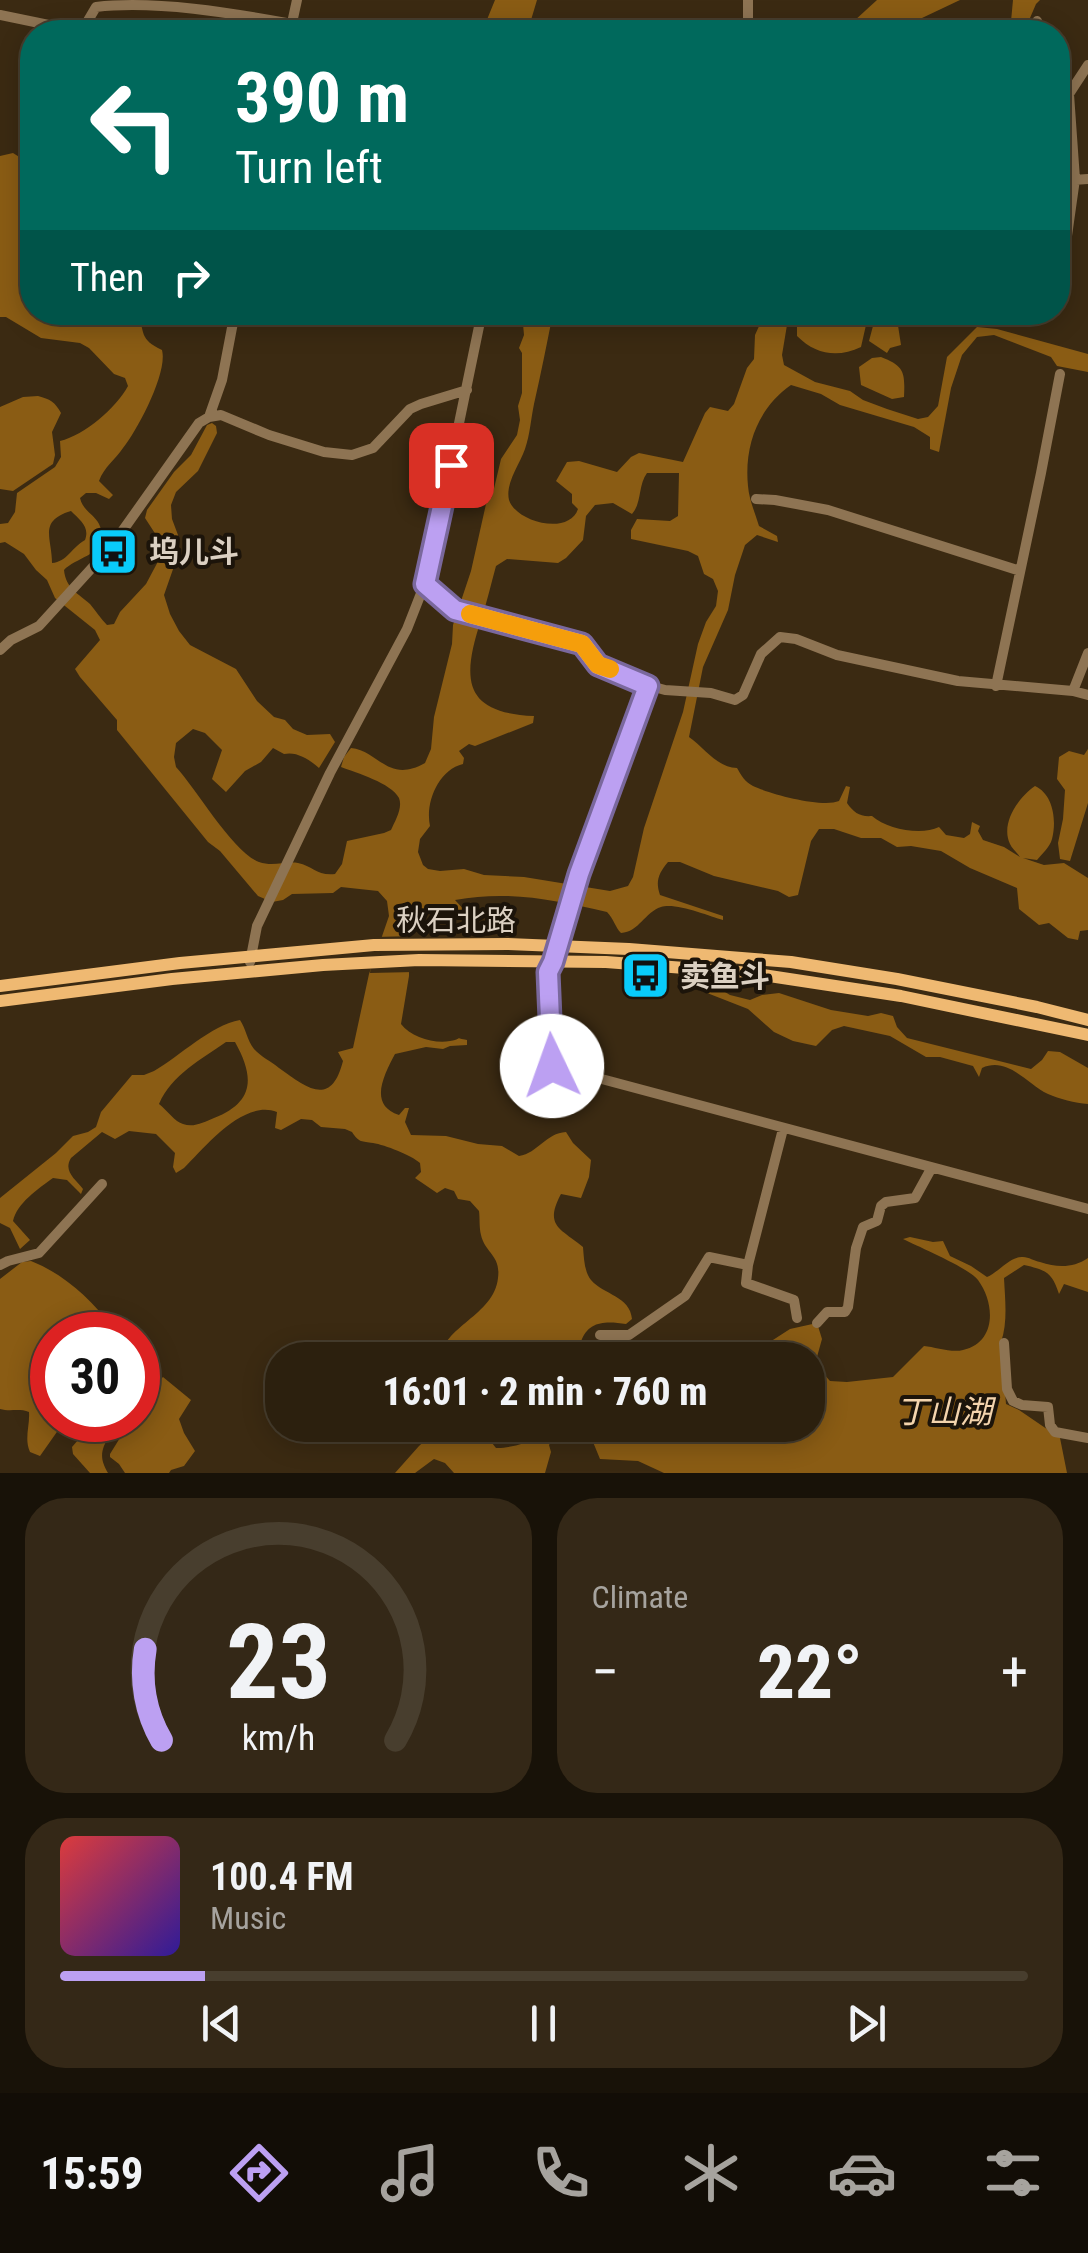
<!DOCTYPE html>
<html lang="en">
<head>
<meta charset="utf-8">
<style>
  :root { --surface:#2c200e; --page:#342817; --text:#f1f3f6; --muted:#a6a39e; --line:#483e2e; --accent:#bca0f2 }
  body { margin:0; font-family:"Roboto Condensed","Noto Sans SC",sans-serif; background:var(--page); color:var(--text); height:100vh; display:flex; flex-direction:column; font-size:38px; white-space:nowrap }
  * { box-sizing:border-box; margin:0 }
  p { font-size:32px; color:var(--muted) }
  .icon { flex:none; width:55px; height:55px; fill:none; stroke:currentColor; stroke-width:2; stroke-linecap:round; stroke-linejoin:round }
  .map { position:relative; height:1473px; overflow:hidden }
  .side { display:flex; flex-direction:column; gap:25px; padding:25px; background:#181208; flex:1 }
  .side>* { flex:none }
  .guide { position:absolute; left:20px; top:20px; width:1050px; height:305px; border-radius:40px; box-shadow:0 5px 25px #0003,0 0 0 2px var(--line); background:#00695c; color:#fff; overflow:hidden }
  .speed { position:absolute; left:30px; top:1312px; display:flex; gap:20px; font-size:50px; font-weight:700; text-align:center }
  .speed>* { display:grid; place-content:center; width:130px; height:130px; border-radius:50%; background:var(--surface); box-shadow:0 5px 25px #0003,0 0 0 2px var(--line); line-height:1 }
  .speed .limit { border:15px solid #d22; background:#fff; color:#111 }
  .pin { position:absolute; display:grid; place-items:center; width:85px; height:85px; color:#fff; margin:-42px; border-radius:20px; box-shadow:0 5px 15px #0006 }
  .me { position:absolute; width:110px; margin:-55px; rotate:357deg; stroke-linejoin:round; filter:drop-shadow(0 0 8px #0008) }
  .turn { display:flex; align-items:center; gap:35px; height:210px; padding:0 50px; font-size:45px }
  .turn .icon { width:130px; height:130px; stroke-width:2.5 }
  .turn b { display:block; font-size:70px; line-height:85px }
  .then { display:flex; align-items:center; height:95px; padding:0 50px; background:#0003; gap:20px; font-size:38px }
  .big { font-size:75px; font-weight:800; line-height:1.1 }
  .side .widget { flex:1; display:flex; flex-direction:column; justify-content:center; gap:15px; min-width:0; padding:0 35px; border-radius:40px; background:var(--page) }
  .side .dial { align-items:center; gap:0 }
  .dial svg { height:260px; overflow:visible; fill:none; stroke:var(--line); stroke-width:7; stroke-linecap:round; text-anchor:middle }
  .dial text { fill:var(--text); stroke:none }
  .song { display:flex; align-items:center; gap:30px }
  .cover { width:120px; height:120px; border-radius:15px; background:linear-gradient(135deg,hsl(0 70% 55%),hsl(250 70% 35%)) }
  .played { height:10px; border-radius:5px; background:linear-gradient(90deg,var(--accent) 15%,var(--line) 15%) }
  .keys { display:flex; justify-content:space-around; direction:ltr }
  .heat { display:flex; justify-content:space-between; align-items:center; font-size:55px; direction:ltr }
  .side .tiles { flex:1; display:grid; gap:25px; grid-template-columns:1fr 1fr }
  .widget:last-child { grid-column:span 2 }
  .trip { position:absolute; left:265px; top:1342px; width:560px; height:100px; border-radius:40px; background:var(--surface); box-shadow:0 5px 25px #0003,0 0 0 2px var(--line); font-weight:800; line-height:100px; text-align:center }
  .tabs { display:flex; height:160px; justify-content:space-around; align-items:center; background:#120d06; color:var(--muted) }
  .tabs .icon { width:70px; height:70px }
  .tabs .selected { color:var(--accent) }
  .tabs b { font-size:45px; color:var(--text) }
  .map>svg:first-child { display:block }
  .water { fill:#8a5c14; fill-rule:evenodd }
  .pier { fill:#3b2a12 }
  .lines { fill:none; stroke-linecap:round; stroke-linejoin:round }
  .minor { stroke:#8e7453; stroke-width:10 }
  .major { stroke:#efb972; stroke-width:12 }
  .route-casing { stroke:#7a689d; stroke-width:25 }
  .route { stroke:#bca0f2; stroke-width:18 }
  .slow { stroke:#f59e0b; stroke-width:18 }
  .labels { text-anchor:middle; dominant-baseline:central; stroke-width:8; stroke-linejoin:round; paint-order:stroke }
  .poi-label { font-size:30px; font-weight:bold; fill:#dbd0c2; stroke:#1c140a; text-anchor:start }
  .street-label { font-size:30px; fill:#dbd0c2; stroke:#1c140a }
  .water-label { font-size:32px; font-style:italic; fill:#f4d4ad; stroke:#1c140a }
</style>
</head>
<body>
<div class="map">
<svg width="1088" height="1473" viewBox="0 0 1088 1473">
  <rect width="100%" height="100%" fill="#3b2a12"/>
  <path class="water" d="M495,0H537L531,20L504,24L494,32H478L469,20L486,22Z
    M877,0H960L922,18L901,32H842Z
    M1013,0H1040L1036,4L1024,32H1010Z
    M13,153L32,165V312L138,313C145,333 139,339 162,350C168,372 138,429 123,448C115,460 104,467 99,481L113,495L109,499L96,493H86L80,498C83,511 94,514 99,524C113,554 77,556 64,570C66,589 78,593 90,604C96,611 101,619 107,625L114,624L120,612L146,584L162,554L158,538L145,518L147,510L174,472L191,455L207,425L212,423L216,426L217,433L198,471L176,492L171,505L172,519L178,535L179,552L164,595L170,614L179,631L190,645L236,669L257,701L274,717L285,720L293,729L307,735L330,734L335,742L319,768C310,760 297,751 284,754L273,748L261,762L245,771L226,792L212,779L222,750L205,733L193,729L176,743L174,757L176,767C197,790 233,852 259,862C273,867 285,861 298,863C313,866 317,876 335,874L342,864L347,841L384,833L391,830C395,821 403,808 399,798C391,783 357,773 341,767L344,757L351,748C379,751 388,784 425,763L431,749L434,717L452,644L453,625L471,571L486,504L492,497L501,459L517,435L520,420L518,406L522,393V353L519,348L524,335L522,313H553C547,343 541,373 534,404C531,418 530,435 525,449C520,464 505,483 509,500C516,522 569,536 578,509L572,503V494L556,481L567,462L579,461L617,472L631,457L639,453L683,462L705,413L710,407L728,411L734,404L747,368L754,359L755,335L765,313H789L782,355L784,365L815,382L850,391L863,400L887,409L918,419L928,417L938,406L947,357L977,327L997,329L1088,354V372L1057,366L1051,357L994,335L977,337L962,355L951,388L939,452L930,449V437L914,427L840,405L821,394L791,385C758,408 744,446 748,486C749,499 755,513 759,526L777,536L778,542L757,535L745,545L735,575L728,610L703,667L689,737C705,748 716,767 737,768C741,775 745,782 753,786C770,794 822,808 839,801L846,786L850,787L847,803C854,813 860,817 872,816C887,829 921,836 939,827L946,835L964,838L970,834L972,822L980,826L978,831L983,840L1004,847L1020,857C1017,852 1012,849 1010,844C1000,823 1019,797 1035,786C1053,794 1057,820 1052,839C1050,847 1042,854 1037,860L1023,858L1044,865L1064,863L1088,878V930L1080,931L1078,940L1068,938L1049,923L1039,925L1019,909L1017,888L970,868L941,851L911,846L897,847L881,838H861L834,829H819L811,841L798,895L789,897L778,891L714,876L680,862H668C659,873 655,881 660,895L723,916V920C709,916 675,902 661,907C645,912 639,932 621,933C615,927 614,919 607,912C554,900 509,890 455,900L466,912C448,915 431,907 413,914L409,924V976L401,1024C411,1037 434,1044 450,1041C465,1038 452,1037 467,1040V1045L450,1046L443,1049L426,1047L395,1054C384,1075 368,1105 399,1115L405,1108H409L405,1122L411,1135L446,1136L478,1144L502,1146L519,1156C538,1153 546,1133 566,1132L573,1143L591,1160L589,1177L581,1198L561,1194C544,1226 560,1228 583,1247C584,1258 584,1271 591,1280C604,1295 630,1296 632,1319L626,1324C607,1321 588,1320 581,1342L590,1360H459L452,1356L447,1360H440C442,1326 494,1316 498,1278C501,1255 485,1253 481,1235C479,1227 480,1218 479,1211L470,1201L458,1199L454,1191L445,1188L437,1193L415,1178L421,1172L420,1163C411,1155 385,1145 373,1143C362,1141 359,1143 352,1132L345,1129L321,1127L312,1120L301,1119L281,1130L275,1128L277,1112C243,1099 205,1147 184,1168L176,1173L173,1167L175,1153L156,1134L129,1131L115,1139L102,1132L71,1158C63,1171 75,1179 83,1189L81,1194L67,1180L53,1178C38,1189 17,1203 13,1221L30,1240L20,1249L10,1228L0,1223V1198L56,1153L73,1136L88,1132L96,1127L101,1112L132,1075H144L154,1071C180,1056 211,1025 240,1020C246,1029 247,1040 254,1049C261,1057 271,1061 279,1068C307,1088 331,1108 343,1061L338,1052L353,1048L369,974L389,916L387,901L378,891L341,887L333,893L292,894L283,900L272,902L258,896L220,851L208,842L117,730V720L80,677L75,669L100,640L95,630L55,598L47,580L36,570L24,554L5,542L0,543V524L8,523L15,512L17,493L55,467L61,457L60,441C85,435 116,408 128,386L125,378L114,374L89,348L80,343L41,338L6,317H0V156ZM647,473H679L678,516L670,521L637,519L631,530V539L688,551L698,556L704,574L713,579L718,591L716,606L706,622L698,644L683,712L644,828L633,877L628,886L610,891L524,877L484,875L464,869L440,871L428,869L423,865L418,852L420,839L430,826C425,803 438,770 463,764L464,758L459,751L469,744L475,746L533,723L534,716C462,713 462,678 481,620C487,602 491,584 496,566L507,559L558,563L566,558L583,540L586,516L595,505L613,503L632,514C642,503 638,485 647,473ZM71,511C80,520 90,527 85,540C72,547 67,562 52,563C52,538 38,521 71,511ZM226,1042H235C255,1078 254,1102 214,1118C204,1122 194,1128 183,1124C175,1122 167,1110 159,1104C172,1074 201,1060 226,1042Z
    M797,312H873V313L866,325L861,347C838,358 816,355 797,336Z
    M891,317L897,319L901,345L890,348L887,353L869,341L873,326Z
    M881,357C905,366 905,373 904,397L892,399L861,385L859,367L872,358Z
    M38,396C50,399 55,402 61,413L52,432L55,455L53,464L13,491L0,489V407L23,397Z
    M1088,749V803L1070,861L1060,859L1058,843L1063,819L1065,790L1057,779L1059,757L1069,751L1084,755Z
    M691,984L715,986L730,995L750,1000L762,995L779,993L831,1010L868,1016L881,1013L893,1016L897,1027L907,1038L1031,1069L1042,1060L1048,1051L1060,1052L1088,1068V1104C1075,1103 1059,1099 1048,1094C1027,1084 1008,1056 982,1068L979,1077L973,1066L940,1057H926L890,1036L844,1026L832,1030L816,1046L793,1041L774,1032L748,1009L702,991Z
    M910,1237L933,1242L943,1241L950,1256L971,1266L987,1277C999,1272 1010,1256 1023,1257C1029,1257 1034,1261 1040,1262C1058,1268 1073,1268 1088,1258V1292L1064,1284L1059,1294C1052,1272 1046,1270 1024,1265L1004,1278C1005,1299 1008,1322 1001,1342L1006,1404L1019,1410L1060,1438L1067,1473H664L638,1461L600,1459L586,1425H808V1360H742L790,1329L817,1323L822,1339L815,1364L830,1381L847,1382L893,1377L924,1346C935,1347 952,1353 963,1350C997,1342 995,1303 978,1280C969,1268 919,1247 903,1239Z
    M31,1261C64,1274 91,1299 112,1327L109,1335H52V1420H79L68,1430L59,1429L40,1456L30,1452C24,1439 30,1426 29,1412C19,1408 10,1412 0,1409V1279L22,1262Z
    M163,1377L191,1400L179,1419L184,1433L195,1451L184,1466L171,1470L169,1473H125L119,1464L110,1457V1454L123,1433L119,1426L120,1421L138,1420V1400Z
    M100,1424L108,1426L109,1436C101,1450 99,1458 108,1473H90L73,1454L72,1447L85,1432Z
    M442,1425H506L492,1443L496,1448C505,1449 529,1443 536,1438V1425H572L554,1437L549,1445L551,1452L545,1473H454L445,1463L434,1459L415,1473H395L419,1446Z"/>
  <path class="pier" d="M414,936V972L370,973L375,937Z"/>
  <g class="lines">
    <path class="minor" d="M0,15L73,30L86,24L96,7C155,0 232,13 292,24
      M290,32L297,0
      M748,32V0
      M1035,32L1037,21
      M1058,181L1088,179
      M1065,281V250L1075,179L1069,94L1088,65
      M209,417L222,380L235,312
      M756,499L775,500L828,510L1020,571
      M425,584L455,609L582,644L599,665L647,685L665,690L711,693L735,700L743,695L761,654L780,637L796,639L837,655L958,681L1073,691L1088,695
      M0,650L11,640L39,626L111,547L199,423L209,417L221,415L269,435L324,452L352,455L373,448L410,409L421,404L467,390
      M647,685L579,875L553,961L547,972L553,1066L1088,1209
      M996,686L1041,473L1060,374
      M1073,691L1088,653
      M250,962L257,926L330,773L407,629L427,578L482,312
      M0,1265L8,1261L39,1253L102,1184
      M748,1265L746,1283L794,1300L797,1318
      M817,1323L827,1312H845L848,1307L856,1248L863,1227L877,1221L881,1206L886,1202L915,1198L931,1169
      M600,1335H629L685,1296L709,1257L748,1265L783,1129
      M1004,1343L1007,1389L1013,1401L1022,1405L1048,1407L1050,1425L1055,1432L1088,1438"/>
    <path class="major" d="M0,986L180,963L374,945L508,944L629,949L791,962L897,979L1037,1007L1088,1020
      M0,1001L172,979L323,965L419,960L606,962L750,973L901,996L1088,1035"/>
  </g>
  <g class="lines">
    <defs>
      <path id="route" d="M451,465L425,584L455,610L582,644L598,665L648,686L579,874L553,962L548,972L552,1066"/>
    </defs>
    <use href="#route" class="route-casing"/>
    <use href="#route" class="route"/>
    <path class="slow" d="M470,614L582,644L598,665L610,669"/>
  </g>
  <defs>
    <symbol id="bus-square" viewBox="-11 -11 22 22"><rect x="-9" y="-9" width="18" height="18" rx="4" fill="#09cbfa" stroke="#1c140a"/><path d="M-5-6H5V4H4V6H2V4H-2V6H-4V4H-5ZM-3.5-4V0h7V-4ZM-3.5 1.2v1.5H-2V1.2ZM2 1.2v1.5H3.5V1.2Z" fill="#111"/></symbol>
  </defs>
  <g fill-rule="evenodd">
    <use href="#bus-square" x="86" y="524" width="55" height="55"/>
    <use href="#bus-square" x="618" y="948" width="55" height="55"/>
  </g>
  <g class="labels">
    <g class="poi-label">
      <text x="149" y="551">坞儿斗</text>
      <text x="680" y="976">卖鱼斗</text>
    </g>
    <g class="street-label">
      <text x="456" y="920">秋石北路</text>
    </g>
    <g class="water-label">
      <text x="944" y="1412">丁山湖</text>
    </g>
  </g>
</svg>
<div class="speed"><div class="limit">30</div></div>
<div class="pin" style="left:451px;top:465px;background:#d93025"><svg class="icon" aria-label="arrive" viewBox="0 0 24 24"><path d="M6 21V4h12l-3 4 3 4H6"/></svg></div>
<svg class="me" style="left:552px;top:1066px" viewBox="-20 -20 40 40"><circle r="19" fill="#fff"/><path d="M0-13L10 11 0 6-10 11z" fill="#bca0f2"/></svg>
<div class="trip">16:01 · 2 min · 760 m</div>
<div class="guide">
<div class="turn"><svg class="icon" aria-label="left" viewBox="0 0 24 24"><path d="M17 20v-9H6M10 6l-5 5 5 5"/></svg><div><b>390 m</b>Turn left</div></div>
<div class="then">Then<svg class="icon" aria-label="right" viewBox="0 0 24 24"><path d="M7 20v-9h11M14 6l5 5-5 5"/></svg></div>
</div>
</div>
<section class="side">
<div class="tiles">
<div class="widget dial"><svg viewBox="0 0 100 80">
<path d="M14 69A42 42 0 1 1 86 69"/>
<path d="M14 69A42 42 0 0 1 9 41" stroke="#bca0f2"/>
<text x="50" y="56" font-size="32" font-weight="700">23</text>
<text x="50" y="72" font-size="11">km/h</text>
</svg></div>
<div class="widget"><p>Climate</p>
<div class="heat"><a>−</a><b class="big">22°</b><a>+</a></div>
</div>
<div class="widget">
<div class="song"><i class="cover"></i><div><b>100.4 FM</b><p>Music</p></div></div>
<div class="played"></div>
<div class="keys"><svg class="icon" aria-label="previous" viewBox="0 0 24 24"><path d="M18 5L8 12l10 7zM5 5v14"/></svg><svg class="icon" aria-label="pause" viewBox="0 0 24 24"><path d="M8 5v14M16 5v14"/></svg><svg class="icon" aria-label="next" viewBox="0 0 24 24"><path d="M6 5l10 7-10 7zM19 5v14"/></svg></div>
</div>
</div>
</section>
<nav class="tabs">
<b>15:59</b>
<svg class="icon selected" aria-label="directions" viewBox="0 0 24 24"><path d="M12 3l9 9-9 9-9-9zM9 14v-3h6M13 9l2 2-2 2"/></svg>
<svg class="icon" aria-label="music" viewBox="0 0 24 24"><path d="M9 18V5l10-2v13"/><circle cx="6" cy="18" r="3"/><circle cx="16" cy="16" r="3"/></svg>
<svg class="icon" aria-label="phone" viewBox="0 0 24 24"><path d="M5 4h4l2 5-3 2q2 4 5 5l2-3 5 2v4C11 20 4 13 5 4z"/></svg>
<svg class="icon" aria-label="climate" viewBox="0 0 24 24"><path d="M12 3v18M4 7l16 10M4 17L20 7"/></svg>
<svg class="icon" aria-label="car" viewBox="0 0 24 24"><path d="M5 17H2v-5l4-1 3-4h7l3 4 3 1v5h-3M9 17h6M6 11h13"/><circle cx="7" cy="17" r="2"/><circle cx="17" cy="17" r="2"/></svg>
<svg class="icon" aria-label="filters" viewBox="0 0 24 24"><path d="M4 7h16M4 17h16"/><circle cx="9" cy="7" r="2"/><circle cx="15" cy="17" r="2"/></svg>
</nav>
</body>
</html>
